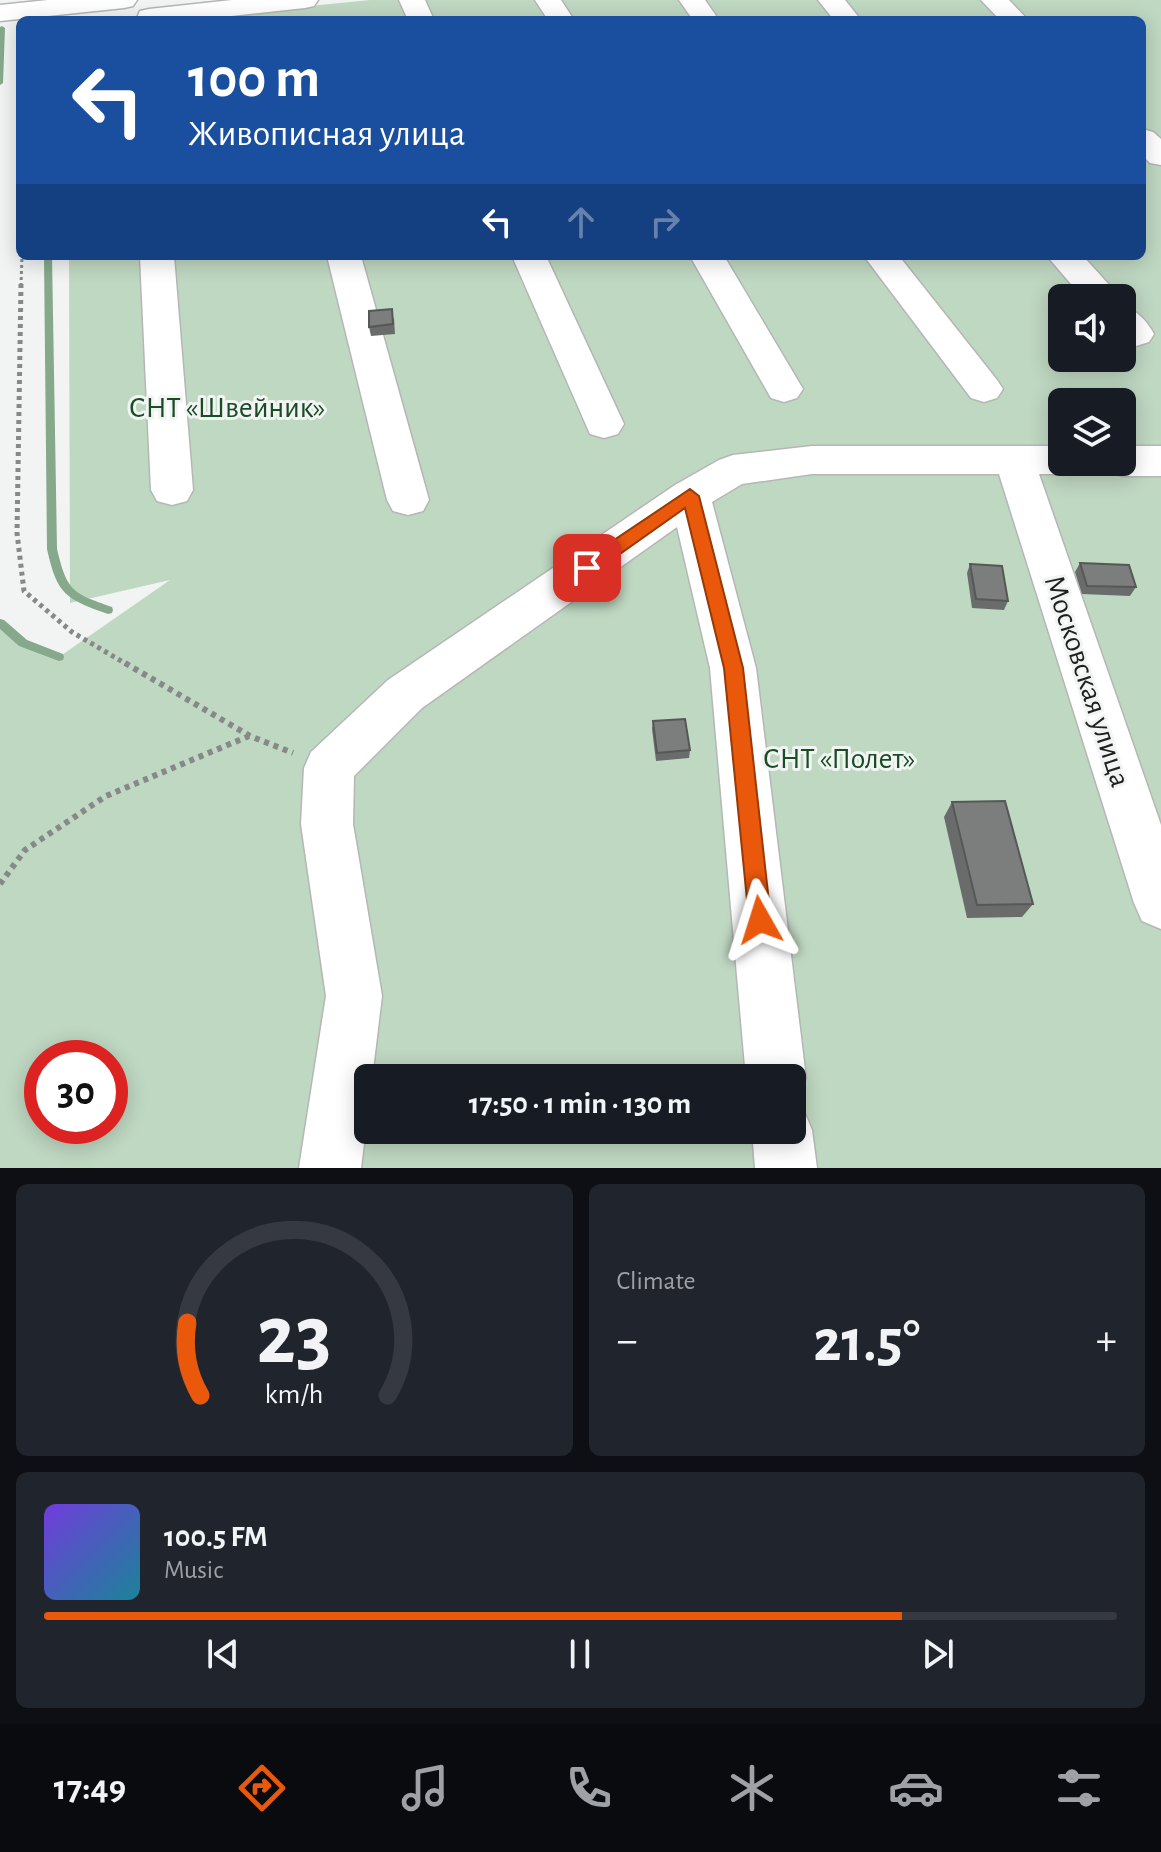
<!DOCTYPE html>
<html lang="en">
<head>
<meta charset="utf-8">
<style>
  :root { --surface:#171b24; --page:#20242c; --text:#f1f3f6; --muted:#9ea1a6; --line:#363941; --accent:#ea580c }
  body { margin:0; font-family:"Alegreya Sans",sans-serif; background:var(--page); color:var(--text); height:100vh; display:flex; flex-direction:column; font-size:30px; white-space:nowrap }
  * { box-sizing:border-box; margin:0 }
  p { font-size:26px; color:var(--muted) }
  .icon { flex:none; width:44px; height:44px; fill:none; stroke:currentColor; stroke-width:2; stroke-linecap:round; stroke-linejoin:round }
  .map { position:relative; height:1168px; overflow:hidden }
  .panel { display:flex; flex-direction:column; gap:16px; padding:16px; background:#0d0f14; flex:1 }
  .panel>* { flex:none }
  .top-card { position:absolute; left:16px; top:16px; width:1130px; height:244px; border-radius:12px; box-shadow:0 4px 20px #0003; background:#1a4fa0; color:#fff; overflow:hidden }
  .controls { position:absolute; left:1048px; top:284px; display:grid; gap:16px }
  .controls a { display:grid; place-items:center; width:88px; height:88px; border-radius:12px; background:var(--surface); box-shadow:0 4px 20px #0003; font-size:40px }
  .speed { position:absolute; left:24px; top:1040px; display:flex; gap:16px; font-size:40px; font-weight:700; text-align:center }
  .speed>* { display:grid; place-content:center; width:104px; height:104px; border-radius:50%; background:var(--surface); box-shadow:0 4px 20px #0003; line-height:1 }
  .speed .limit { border:12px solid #d22; background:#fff; color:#111 }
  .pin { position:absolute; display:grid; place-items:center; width:68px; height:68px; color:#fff; margin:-34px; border-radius:16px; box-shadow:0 4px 12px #0006 }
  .me { position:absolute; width:88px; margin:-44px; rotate:354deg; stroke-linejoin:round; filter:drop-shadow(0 0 6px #0008) }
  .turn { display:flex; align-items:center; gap:28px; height:168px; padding:0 40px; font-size:36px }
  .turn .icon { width:104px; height:104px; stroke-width:2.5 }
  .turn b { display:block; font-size:56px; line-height:68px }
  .lanes { display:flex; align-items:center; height:76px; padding:0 40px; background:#0003; justify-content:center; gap:40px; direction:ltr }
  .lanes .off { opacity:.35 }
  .big { font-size:60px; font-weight:600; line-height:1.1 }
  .panel .card { flex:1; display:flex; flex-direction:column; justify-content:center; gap:12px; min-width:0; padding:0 28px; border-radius:12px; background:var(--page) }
  .panel .dial { align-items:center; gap:0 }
  .dial svg { height:208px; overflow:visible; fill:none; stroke:var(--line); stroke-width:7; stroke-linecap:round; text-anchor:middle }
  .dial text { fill:var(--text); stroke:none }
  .song { display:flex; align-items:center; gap:24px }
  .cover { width:96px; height:96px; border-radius:12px; background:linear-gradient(135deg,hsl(260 70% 55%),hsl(190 70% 35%)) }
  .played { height:8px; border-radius:4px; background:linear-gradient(90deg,var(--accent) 80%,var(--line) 80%) }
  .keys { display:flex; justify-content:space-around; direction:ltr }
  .heat { display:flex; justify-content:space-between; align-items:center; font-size:44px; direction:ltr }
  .panel .tiles { flex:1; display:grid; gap:16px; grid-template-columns:1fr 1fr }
  .card:last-child { grid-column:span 2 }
  .trip { position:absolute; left:354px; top:1064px; width:452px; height:80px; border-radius:12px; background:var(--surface); box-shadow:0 4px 20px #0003; font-weight:600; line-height:80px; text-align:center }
  .tabs { display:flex; height:128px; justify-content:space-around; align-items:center; background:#090b0e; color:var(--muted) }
  .tabs .icon { width:56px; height:56px }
  .tabs .selected { color:var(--accent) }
  .tabs b { font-size:36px; color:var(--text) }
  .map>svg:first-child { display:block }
  .green { fill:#bfd8c2; fill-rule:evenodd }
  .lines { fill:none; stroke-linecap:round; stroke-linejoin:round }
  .stream { fill:#86a88b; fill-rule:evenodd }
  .minor-casing { stroke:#b4b7b4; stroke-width:3 }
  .path-far2 { stroke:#878887; stroke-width:3; stroke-dasharray:3 3; stroke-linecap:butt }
  .path-far1 { stroke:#878887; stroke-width:5; stroke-dasharray:4 4; stroke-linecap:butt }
  .path { stroke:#878887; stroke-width:6; stroke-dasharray:5 5; stroke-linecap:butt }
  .minor { fill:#fff; fill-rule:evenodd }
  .wall { fill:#6a6c6b }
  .building { fill:#7b7e7c; stroke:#565857; stroke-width:2 }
  .route { fill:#ea580c; stroke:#983908; stroke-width:2 }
  .labels { text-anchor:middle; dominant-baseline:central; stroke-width:6; stroke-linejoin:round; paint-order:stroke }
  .park-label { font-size:30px; fill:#184d26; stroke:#f1f4f2 }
  .street-label { font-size:30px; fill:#1e1f1e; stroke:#f1f4f2 }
</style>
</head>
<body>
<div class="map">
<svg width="1161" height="1168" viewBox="0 0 1161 1168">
  <rect width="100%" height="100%" fill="#f1f4f2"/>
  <path class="green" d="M370,0H1161V1168H0V623L23,643L59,657L170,580L70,603L69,256H1142V20H170ZM1062,298H1122V358H1062ZM1062,402H1122V462H1062ZM42,1058H110V1126H42ZM368,1078H792V1130H368Z"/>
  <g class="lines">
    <path class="stream" d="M2,26L5,28L3,83L0,85V27Z
      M44,256H52L57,549C67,591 72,593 112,607L113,610L112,613L108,614C65,599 57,594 47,549Z
      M0,619L4,620L27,640L63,654L64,657L63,660L59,661L19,646L0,629Z"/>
    <defs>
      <path id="minor" d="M48,0H137L133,6L124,8L0,21V5Z
        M232,0H318L314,6L305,8L195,20H136L140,11L149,9Z
        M399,0H425L434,20H408Z
        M535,0H561L574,20H548Z
        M679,0H705L719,20H693Z
        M818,0H845L861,20H834Z
        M981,0H1009L1028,20H1000Z
        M1142,129L1153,132L1161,139V165L1150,163L1142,155Z
        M140,256H174L193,490L187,501L172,505L157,501L151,490Z
        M327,256H361L429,500L423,511L408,515L393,511L387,500Z
        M512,256H546L624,424L618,434L604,438L590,434Z
        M690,256H724L803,389L797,398L784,402L771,398Z
        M864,256H899L997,380L1003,389L997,398L984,402L971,398Z
        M1047,256H1083L1121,298H1083Z
        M1122,306C1138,311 1146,320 1154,334L1149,342L1136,346L1122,341Z
        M812,446H1062V462H1081L1076,470L1062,474H1039L1161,825V929L1142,921L1134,903L999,474H812L742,484L712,502L756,668L806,1078L797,1099L792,1101V1078H746L710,668L677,527L422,708L354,776L353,824L382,996L372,1078H368V1111L361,1168H299L326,996L301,824L304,768L311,752L388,680L675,485L719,460L733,455Z
        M1122,446H1161V476H1122L1108,471L1102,462H1122Z
        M792,1104L803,1109L812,1130L817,1168H755L752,1130H792Z"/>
    </defs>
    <use href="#minor" class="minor-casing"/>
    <path class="path-far2" d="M21,286L22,256"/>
    <path class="path-far1" d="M21,284L17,533L24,591L72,632L128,665"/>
    <path class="path" d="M125,663L250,736L293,753
      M0,884L25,850L106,796L249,736"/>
    <use href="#minor" class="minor"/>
  </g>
  <path class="wall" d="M394,318L395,334L371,336L369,327Z
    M1080,563L1136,587L1130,596L1082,594L1075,572Z
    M970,564L1008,601L1004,610L972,608L967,573Z
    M653,721L690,750L689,758L656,761L652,729Z
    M952,802L1033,904L1022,917L967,918L944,817Z"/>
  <path class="building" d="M392,309L393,324L369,327V311Z
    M1080,563L1129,565L1136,587L1087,586Z
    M970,564L1002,566L1008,601L976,599Z
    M685,719L690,750L657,753L653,721Z
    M1005,801L1033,904L977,905L952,802Z"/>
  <path class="route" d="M690,489L699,496L743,668L771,920L768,928L760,931L752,928L749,920L724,668L685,508L593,573H580L578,568L580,563Z"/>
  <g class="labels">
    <g class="park-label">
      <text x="227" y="408">СНТ «Швейник»</text>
      <text x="839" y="759">СНТ «Полет»</text>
    </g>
    <g class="street-label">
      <text transform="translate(1087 681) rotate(72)">Московская улица</text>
    </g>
  </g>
</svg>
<div class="controls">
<a><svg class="icon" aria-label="sound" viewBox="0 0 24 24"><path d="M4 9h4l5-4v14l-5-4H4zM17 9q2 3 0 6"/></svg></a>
<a><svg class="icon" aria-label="layers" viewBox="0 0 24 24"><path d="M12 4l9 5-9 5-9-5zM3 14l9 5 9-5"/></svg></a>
</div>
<div class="speed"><div class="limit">30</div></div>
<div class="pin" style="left:587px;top:568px;background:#d93025"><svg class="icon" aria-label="arrive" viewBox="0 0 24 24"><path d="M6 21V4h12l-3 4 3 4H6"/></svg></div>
<svg class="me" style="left:760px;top:920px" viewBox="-20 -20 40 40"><path d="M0-17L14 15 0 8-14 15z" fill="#ea580c" stroke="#fff" stroke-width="4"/></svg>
<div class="trip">17:50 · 1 min · 130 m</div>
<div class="top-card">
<div class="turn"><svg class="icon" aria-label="left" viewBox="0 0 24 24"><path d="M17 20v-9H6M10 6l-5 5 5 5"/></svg><div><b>100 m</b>Живописная улица</div></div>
<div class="lanes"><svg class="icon" aria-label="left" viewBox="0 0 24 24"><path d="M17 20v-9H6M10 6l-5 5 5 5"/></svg><svg class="icon off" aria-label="ahead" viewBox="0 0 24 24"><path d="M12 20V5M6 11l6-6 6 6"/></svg><svg class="icon off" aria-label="right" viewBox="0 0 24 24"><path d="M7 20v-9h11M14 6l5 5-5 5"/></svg></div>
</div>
</div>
<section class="panel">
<div class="tiles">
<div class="card dial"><svg viewBox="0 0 100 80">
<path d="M14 69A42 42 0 1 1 86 69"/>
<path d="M14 69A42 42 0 0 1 9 41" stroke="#ea580c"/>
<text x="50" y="56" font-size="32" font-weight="700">23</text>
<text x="50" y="72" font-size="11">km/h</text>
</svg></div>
<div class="card"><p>Climate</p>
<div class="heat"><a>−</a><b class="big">21.5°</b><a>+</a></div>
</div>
<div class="card">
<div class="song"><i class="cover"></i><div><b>100.5 FM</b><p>Music</p></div></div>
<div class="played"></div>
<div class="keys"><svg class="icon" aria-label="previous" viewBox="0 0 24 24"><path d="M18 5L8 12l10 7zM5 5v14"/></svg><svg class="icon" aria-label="pause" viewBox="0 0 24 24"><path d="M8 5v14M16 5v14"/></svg><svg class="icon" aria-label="next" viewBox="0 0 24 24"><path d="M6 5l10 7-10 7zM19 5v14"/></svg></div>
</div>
</div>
</section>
<nav class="tabs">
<b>17:49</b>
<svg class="icon selected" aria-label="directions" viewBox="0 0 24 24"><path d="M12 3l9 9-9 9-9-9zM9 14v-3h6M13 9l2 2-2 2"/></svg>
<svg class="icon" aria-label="music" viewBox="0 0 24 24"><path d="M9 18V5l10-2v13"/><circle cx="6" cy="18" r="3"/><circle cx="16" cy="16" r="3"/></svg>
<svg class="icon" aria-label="phone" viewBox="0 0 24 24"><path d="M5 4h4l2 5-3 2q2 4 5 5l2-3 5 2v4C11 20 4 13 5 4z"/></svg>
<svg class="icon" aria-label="climate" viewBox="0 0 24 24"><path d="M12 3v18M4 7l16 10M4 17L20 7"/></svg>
<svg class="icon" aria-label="car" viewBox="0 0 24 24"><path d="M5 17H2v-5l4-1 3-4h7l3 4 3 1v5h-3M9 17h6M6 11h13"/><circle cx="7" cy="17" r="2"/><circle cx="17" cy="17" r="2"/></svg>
<svg class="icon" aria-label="filters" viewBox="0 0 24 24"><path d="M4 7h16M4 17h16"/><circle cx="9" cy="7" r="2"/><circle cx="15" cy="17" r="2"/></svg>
</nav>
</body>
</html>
